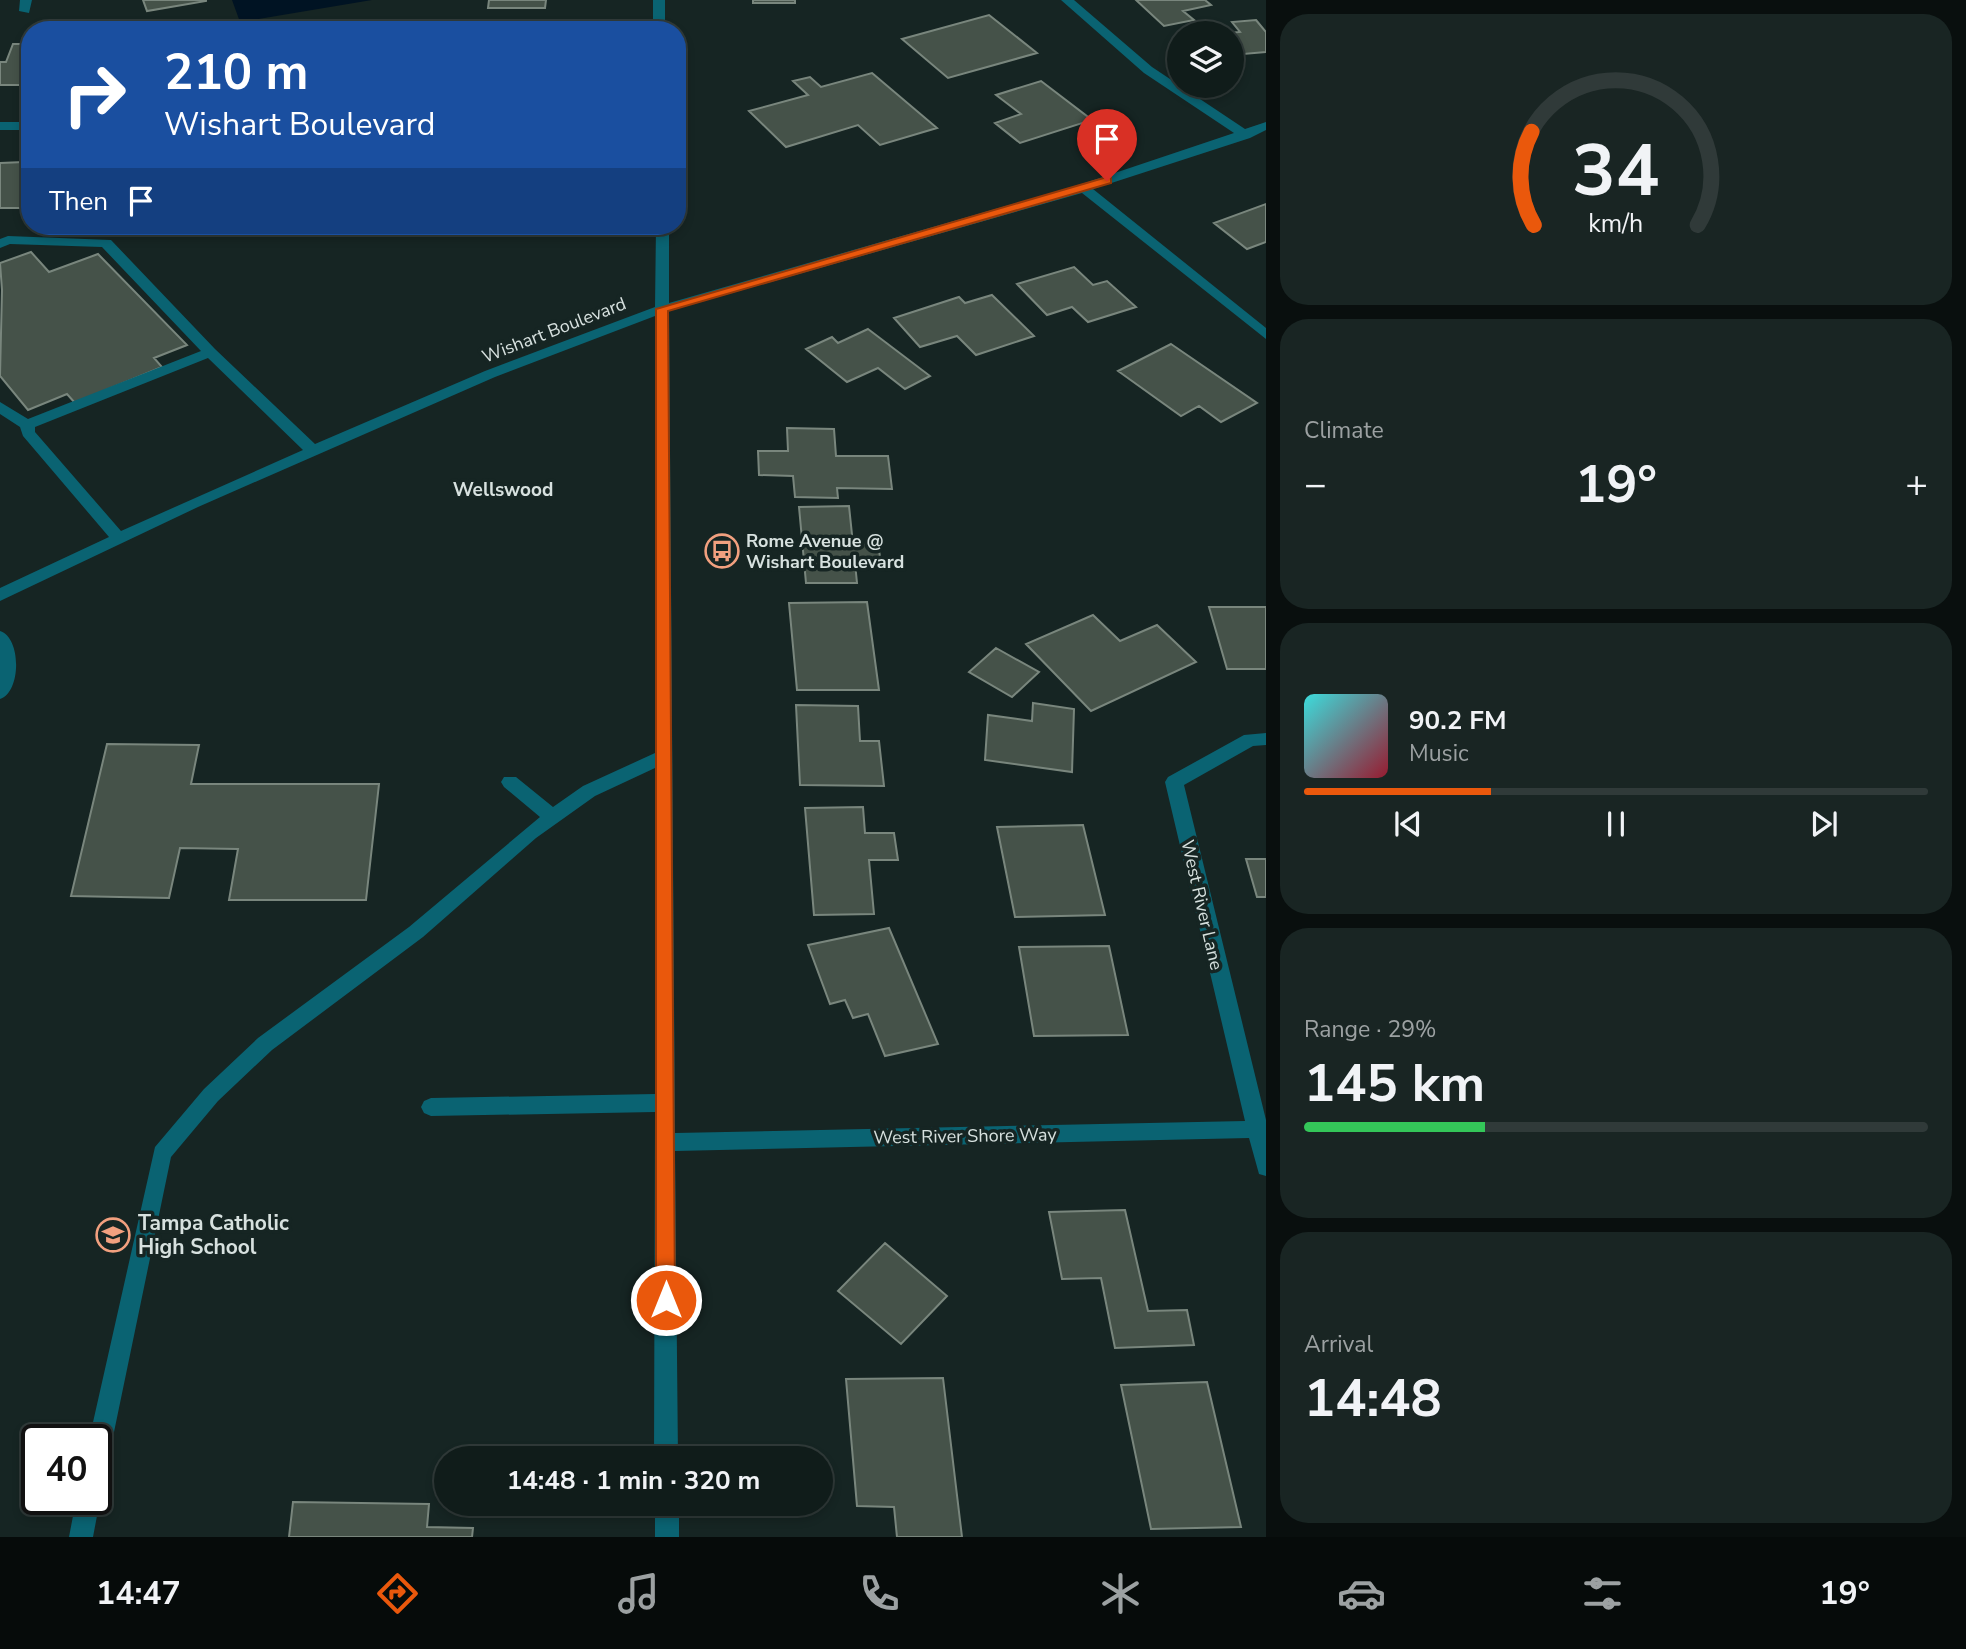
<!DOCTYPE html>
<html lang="en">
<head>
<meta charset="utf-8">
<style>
  :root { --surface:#101c1a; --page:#192523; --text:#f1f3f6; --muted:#9ca1a2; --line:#303a39; --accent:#ea580c }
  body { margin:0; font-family:"Nunito Sans",sans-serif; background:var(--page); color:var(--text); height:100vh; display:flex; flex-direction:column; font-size:26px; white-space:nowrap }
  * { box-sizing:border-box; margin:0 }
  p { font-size:23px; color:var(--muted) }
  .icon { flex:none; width:38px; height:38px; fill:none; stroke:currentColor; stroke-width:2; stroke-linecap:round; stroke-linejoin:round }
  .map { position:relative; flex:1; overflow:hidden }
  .details { display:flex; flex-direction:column; gap:14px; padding:14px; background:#090f0e; width:700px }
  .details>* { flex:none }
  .top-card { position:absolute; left:21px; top:21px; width:665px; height:214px; border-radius:28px; box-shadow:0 4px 10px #0003,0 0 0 2px var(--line); background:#1a4fa0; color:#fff; overflow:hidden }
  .fabs { position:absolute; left:1167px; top:21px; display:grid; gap:14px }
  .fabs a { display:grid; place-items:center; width:77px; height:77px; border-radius:50%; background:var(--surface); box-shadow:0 4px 10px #0003,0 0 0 2px var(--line); font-size:35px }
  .speed { position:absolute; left:21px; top:1424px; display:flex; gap:14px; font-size:35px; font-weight:700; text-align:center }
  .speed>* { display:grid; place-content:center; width:91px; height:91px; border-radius:50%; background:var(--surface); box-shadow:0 4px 10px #0003,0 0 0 2px var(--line); line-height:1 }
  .speed .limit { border:4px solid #111; border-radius:10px; background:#fff; color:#111 }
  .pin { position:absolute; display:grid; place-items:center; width:60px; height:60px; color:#fff; margin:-72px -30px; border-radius:50% 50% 50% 0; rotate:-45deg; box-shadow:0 0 7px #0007 }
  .pin .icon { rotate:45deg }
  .me { position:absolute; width:77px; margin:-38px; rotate:0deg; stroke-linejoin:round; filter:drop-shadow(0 0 5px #0008) }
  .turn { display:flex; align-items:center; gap:24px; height:147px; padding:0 28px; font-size:32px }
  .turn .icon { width:91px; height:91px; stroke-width:2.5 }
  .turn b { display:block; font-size:49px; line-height:60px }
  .then { display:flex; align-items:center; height:66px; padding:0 28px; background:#0003; gap:14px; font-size:26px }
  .big { font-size:52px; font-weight:700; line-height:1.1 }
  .details .tile { flex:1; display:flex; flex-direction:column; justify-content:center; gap:10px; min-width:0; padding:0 24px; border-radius:28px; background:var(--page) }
  .details .dial { align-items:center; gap:0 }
  .dial svg { height:182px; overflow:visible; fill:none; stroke:var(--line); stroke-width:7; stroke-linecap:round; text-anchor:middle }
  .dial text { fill:var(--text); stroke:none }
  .song { display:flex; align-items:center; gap:21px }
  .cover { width:84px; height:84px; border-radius:10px; background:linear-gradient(135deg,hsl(180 70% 55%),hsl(350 70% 35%)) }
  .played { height:7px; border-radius:4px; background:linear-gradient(90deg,var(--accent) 30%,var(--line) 30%) }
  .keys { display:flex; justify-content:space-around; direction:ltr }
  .heat { display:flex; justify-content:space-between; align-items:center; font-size:38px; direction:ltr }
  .charge { height:10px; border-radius:5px; background:linear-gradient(90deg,#34c759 29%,var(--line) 0) }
  .trip { position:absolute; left:434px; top:1446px; width:399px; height:70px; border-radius:35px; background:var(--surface); box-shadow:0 4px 10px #0003,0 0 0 2px var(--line); font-weight:700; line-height:70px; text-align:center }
  .tabs { display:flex; height:112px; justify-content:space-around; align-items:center; background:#060b0a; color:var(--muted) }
  .tabs .icon { width:49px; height:49px }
  .tabs .on { color:var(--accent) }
  .tabs b { font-size:32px; color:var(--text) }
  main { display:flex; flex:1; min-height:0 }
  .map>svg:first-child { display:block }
  .water { fill:#001323 }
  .building { fill:#455249; stroke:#79867d; stroke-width:2 }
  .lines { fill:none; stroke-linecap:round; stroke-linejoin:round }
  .minor { fill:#0a6372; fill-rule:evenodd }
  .route { fill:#ea580c; stroke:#983908; stroke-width:2 }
  .labels { text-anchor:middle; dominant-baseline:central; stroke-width:7; stroke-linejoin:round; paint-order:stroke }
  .street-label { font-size:18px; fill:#d7e1df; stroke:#162523 }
  .poi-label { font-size:18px; font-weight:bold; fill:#d7e1df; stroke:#162523; text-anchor:start }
  .neighbourhood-label { font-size:19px; font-weight:bold; fill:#d7e1df; stroke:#162523 }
  .near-poi-label { font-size:21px; font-weight:bold; fill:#d7e1df; stroke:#162523; text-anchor:start }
</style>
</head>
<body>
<main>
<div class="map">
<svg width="1266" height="1537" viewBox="0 0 1266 1537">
  <rect width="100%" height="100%" fill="#162523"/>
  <path class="water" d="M232,0H372L240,22Z"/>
  <path class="building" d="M143,0H206V1L147,11Z
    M489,0H546L545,8H488Z
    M753,0H795V3H753Z
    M1136,0H1205L1211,5L1183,11L1194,20L1164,26Z
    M989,15L1037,53L948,78L902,39Z
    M1256,20L1266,32V52L1232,55V33H1228L1240,32L1232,22Z
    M13,44H30V61L21,85H0V62H6Z
    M872,73L937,128L880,145L858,125L786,147L749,111L808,95L793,81L810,77L821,87Z
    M1041,81L1092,120L1020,143L995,123L1021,114L996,95Z
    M24,162H30V208H0V163Z
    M1266,204V242L1247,249L1214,223Z
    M31,252L49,272L98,254L187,345L154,358L162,367L75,403L67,394L28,410L0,376L2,290L0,263Z
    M1074,267L1093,285L1107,281L1136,307L1088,322L1072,307L1047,315L1017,284Z
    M992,295L1034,336L976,355L957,336L920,347L894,318L959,297L965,303Z
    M868,329L930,376L905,389L878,368L847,382L806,349L832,337L838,343Z
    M1171,344L1257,403L1221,422L1199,406L1181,416L1118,371Z
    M787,428L834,429L836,456H888L892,489L837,488L838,498L795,497L793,476L759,475L758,451H788Z
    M849,506L853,544H878L881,563H855L857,583H806L799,507Z
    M867,602L879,690H797L789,603Z
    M1209,607H1266V669H1227Z
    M1093,615L1120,641L1157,625L1196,662L1091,711L1026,644Z
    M996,648L1039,672L1012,697L969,672Z
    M1033,703L1074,709L1072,772L985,760L988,715L1032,721Z
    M796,705L858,706L860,741H879L884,786L800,785Z
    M107,744L199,745L191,784H379L366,900H229L238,849L180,848L169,898L71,896Z
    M863,807L865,833H894L898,860H869L874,914L814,915L805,808Z
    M1083,825L1105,915L1015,917L997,827Z
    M1246,859H1266V897H1257Z
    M889,928L938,1044L885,1056L868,1014L853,1018L845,1000L830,1004L808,945Z
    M1109,946L1128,1035L1034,1036L1019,947Z
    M1125,1210L1148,1311L1187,1310L1194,1345L1115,1348L1101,1278L1062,1279L1049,1212Z
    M885,1243L947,1296L901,1344L838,1291Z
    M943,1378L962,1537H897L894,1507L857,1506L846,1379Z
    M1207,1382L1241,1527L1151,1529L1121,1385Z
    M293,1502L429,1504L427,1527L473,1528L472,1537H289Z"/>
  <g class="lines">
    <path class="minor" d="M20,0H32L29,13L19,11Z
      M653,0H665V30H653Z
      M1061,0H1074L1152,67L1245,129L1266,122V130L1250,138L1093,189L1266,328V339L1082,193L669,311L675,1133L1245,1121L1165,782L1168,777L1244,735L1266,733V745L1253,746L1184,785L1266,1120V1176L1259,1174L1249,1138L675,1151L678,1458H654L655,1112L431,1116L424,1113L421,1107L424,1101L431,1098L655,1094V768L595,796L536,838L423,937L272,1050L218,1101L171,1157L108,1461L104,1469L96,1472V1440H89L155,1147L204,1089L258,1038L409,927L540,817L504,787L501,782L504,777H516L553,807L583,786L655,753V316L495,377L198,507L0,601V588L109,537L23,436L20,427L0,414V402L28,419L201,351L102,247L10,244L0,248V239L8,236L111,240L215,349L315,444L485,371L655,307L656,226H669V303L1079,185L1234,133L1144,73ZM208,358L303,450L121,531L35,432V427Z
      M0,122H30V130H0Z
      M0,631C22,638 21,693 0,699Z
      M96,1492L100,1500L93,1537H69L76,1500H96Z
      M655,1503H679V1537H655Z"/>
  </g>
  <path class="route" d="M1107,177L1111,178V183L668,311L675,1300L673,1307L666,1309L659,1307L656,1300V309Z"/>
  <defs>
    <symbol id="bus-ring" viewBox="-11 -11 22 22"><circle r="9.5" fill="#162523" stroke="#f2a07f" stroke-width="1.5"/><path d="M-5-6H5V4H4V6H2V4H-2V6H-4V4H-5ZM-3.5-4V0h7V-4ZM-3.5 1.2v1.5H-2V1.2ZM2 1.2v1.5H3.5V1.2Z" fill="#f2a07f"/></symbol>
    <symbol id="school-ring" viewBox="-11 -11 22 22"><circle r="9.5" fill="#162523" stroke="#f2a07f" stroke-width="1.5"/><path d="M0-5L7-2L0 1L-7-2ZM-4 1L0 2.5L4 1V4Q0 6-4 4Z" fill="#f2a07f"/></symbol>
  </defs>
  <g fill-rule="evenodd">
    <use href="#bus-ring" x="703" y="532" width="38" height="38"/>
    <use href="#school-ring" x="94" y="1216" width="38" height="38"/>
  </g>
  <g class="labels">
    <g class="street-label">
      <text transform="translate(554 330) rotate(-21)">Wishart Boulevard</text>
      <text transform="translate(1202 905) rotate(77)">West River Lane</text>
      <text transform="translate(965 1136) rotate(-1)">West River Shore Way</text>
    </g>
    <g class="poi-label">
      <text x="746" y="541">Rome Avenue @<tspan x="746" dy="21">Wishart Boulevard</tspan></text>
    </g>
    <g class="neighbourhood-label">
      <text x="503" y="490">Wellswood</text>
    </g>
    <g class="near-poi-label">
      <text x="138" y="1223">Tampa Catholic<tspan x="138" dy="24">High School</tspan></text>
    </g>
  </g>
</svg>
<div class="fabs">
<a><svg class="icon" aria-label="layers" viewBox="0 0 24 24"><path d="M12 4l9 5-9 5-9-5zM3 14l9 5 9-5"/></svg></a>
</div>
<div class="speed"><div class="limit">40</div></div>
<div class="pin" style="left:1107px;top:181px;background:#d93025"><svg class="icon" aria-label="arrive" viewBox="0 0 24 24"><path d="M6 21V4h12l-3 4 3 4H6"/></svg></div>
<svg class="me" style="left:666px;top:1300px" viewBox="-20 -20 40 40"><circle r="17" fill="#ea580c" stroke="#fff" stroke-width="3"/><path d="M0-11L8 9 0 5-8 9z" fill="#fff"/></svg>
<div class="trip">14:48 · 1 min · 320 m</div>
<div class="top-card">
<div class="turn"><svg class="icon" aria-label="right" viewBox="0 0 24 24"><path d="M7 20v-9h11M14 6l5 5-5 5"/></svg><div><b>210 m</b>Wishart Boulevard</div></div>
<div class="then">Then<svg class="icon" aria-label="arrive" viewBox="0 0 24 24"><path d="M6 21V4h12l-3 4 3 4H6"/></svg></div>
</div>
</div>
<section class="details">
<div class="tile dial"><svg viewBox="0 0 100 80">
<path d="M14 69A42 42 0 1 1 86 69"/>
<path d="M14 69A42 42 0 0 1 13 28" stroke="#ea580c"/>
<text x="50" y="56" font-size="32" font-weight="700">34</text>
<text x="50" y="72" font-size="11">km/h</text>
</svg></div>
<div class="tile"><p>Climate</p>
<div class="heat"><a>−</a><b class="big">19°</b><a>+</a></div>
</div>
<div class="tile">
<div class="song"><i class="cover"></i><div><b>90.2 FM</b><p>Music</p></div></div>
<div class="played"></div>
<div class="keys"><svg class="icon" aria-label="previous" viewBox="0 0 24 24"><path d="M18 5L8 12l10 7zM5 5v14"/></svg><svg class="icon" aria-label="pause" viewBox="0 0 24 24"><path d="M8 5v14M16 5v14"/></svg><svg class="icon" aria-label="next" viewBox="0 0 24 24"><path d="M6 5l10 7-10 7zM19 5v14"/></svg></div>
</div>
<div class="tile"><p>Range · 29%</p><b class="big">145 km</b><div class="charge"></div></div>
<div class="tile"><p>Arrival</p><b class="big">14:48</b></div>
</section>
</main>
<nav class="tabs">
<b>14:47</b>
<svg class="icon on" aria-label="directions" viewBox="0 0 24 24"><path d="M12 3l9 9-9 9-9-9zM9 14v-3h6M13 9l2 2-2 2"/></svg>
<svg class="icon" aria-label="music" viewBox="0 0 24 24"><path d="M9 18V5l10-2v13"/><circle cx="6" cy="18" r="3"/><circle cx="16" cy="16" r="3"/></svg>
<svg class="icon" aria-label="phone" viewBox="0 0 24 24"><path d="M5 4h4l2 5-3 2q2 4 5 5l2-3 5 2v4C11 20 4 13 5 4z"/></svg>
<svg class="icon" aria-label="climate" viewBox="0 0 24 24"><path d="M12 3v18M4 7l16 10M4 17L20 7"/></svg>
<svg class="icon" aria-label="car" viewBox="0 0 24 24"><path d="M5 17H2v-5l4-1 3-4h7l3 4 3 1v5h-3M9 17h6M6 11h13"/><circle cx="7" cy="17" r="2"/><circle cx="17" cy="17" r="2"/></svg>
<svg class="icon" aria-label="filters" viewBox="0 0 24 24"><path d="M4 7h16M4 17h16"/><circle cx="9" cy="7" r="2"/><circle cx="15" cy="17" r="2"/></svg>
<b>19°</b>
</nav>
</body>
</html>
